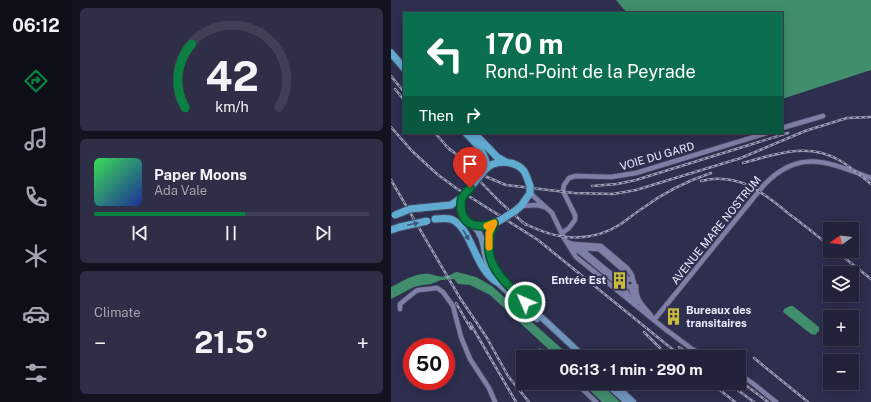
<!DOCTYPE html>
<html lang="en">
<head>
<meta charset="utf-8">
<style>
  :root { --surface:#22223b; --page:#2e2f46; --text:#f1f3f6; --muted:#a2a4af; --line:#3f3f55; --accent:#0b8043 }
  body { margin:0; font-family:"Public Sans",sans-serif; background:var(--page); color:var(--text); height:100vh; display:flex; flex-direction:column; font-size:15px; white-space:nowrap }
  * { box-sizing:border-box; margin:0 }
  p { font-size:13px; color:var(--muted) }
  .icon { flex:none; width:22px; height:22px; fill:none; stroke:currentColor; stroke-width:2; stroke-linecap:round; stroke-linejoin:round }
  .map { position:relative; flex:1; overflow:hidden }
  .panel { display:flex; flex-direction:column; gap:8px; padding:8px; background:#131320; width:319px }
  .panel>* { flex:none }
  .top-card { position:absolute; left:12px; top:12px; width:380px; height:122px; border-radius:0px; box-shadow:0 2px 10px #0003,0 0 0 1px var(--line); background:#0b6e4f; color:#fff; overflow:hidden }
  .needle { width:26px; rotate:255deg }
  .buttons { position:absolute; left:432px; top:222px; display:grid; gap:8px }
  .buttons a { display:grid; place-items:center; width:36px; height:36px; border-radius:0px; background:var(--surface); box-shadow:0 2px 10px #0003,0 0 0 1px var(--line); font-size:20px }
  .speed { position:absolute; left:12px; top:338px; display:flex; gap:8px; font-size:20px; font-weight:700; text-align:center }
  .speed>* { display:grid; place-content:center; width:52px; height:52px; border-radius:50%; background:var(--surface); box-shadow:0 2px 10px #0003,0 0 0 1px var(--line); line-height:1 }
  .speed .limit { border:6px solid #d22; background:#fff; color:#111 }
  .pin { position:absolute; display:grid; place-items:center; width:34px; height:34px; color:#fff; margin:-41px -17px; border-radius:50% 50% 50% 0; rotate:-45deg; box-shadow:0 0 4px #0007 }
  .pin .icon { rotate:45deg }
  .me { position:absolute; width:44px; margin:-22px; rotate:315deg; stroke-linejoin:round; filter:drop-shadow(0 0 3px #0008) }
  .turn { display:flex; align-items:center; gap:14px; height:84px; padding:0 16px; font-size:18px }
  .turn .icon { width:52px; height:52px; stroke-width:2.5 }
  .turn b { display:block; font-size:28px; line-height:34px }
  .then { display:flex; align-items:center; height:38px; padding:0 16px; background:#0003; gap:8px; font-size:15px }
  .big { font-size:30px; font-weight:700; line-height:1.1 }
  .panel .card { flex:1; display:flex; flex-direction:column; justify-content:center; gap:6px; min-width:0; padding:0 14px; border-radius:6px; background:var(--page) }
  .panel .dial { align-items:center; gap:0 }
  .dial svg { height:104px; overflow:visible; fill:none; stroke:var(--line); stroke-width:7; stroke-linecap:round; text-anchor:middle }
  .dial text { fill:var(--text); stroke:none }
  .song { display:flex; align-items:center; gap:12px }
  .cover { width:48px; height:48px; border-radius:6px; background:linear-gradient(135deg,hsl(130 70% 55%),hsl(230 70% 35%)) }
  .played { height:4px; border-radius:2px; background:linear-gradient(90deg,var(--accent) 55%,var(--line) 55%) }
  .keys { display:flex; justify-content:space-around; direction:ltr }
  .heat { display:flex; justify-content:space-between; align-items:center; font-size:22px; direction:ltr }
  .trip { position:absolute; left:125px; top:350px; width:230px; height:40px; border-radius:0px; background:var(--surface); box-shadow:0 2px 10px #0003,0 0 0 1px var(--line); font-weight:700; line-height:40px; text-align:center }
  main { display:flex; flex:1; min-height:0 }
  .tab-bar { display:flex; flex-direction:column; width:72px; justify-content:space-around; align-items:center; background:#0e0e18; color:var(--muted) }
  .tab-bar .icon { width:28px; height:28px }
  .tab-bar .active { color:var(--accent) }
  .tab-bar b { font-size:18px; color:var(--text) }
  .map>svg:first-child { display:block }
  .water { fill:#418e6c }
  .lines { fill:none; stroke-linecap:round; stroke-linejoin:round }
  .street-casing { stroke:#4a4964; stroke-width:6 }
  .secondary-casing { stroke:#4a4964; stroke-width:8 }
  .primary-casing { stroke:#4a4964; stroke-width:9 }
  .street { stroke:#7d7fa6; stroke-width:4.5 }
  .secondary { stroke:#6f95bc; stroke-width:6 }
  .primary { stroke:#60abd2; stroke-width:7 }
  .rail-casing { stroke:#9c9db5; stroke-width:2.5 }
  .rail { stroke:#2e2e4f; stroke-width:1; stroke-dasharray:3; stroke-linecap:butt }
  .primary-bridge-casing { stroke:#4a4964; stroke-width:9; stroke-linecap:butt }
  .primary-bridge { stroke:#60abd2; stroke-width:7 }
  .oneway { fill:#405a7d }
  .route-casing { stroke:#07532c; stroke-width:10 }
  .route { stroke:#0b8043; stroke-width:7 }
  .slow { stroke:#f59e0b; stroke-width:7 }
  .labels { text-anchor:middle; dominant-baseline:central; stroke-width:4; stroke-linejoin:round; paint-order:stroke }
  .street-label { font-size:11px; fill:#ebecfe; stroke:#2e2e4f }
  .poi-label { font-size:11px; font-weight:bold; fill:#ebecfe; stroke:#2e2e4f; text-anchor:end }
</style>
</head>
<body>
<main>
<nav class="tab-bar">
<b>06:12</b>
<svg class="icon active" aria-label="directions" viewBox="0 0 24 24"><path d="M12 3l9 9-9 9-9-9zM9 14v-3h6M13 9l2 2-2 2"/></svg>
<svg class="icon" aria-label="music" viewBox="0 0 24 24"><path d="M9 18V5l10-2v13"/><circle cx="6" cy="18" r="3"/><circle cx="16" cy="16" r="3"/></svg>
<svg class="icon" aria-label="phone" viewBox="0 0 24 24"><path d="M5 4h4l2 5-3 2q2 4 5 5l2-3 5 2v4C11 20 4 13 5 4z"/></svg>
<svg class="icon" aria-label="climate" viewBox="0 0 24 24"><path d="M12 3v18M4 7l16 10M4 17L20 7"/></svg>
<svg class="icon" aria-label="car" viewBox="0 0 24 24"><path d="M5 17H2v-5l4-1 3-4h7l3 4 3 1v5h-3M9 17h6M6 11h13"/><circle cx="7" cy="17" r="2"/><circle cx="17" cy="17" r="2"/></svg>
<svg class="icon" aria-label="filters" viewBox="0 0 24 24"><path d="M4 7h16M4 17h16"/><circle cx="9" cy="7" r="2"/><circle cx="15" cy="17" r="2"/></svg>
</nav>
<section class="panel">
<div class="card dial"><svg viewBox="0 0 100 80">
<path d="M14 69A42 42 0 1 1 86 69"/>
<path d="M14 69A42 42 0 0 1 19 20" stroke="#0b8043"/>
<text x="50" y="56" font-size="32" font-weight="700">42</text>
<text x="50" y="72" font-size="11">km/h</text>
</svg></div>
<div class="card">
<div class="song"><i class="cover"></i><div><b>Paper Moons</b><p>Ada Vale</p></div></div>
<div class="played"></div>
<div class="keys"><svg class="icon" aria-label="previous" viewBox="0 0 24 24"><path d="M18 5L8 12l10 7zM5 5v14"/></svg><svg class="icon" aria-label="pause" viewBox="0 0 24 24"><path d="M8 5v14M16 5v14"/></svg><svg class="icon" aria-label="next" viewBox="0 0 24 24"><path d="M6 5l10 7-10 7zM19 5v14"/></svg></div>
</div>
<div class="card"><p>Climate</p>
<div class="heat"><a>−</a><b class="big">21.5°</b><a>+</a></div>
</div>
</section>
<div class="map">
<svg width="480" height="402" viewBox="0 0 480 402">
  <rect width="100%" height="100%" fill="#2e2e4f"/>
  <path class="water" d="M225,0H480V70L391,99V13H236Z
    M66,272L85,277L101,286L180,357H166L99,295L79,285L67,284L63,279L50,280L40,284L32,285L23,287L0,299V287C12,281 25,272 39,274C44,275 48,278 54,276C59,276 62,273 66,272Z
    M399,306H402L428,327V331L424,335L420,334L392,312L393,309Z
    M191,383H209L229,402H211Z"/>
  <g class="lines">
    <defs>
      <path id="street" d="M391,128L432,116
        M139,193L161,213L173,238L185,257L274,329L301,349L315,357
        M130,206L146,205L154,207
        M171,233L178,228L184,220V215L172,191L173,185L178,178L185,176L220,177L245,173L376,133
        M176,242L182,244L210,246L236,268L241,275L242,280
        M180,247L189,252L231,287L236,293L240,301
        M183,247L189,248L219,273L234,275
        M189,248L208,249L231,269L237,280
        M235 283a4 4 0 1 1 8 0a4 4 0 1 1-8 0Z
        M245,286C245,302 252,305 261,317
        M240,288L245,303
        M9,309V304L25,291L28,290L46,288L52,292L62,306L70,337L79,359L98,388L104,402
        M263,320L373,185C409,147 439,163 480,178
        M149,351L156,357
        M348,374L360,382L385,402
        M185,383L205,402"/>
      <path id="secondary" d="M103,223C97,237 96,251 102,265C108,281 126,294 138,306C157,323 175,340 193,357
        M83,226C96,240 91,254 99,270
        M104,278L106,282L146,319
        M215,383L236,402
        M222,383L242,402"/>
      <path id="primary" d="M0,53L13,68
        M75,133C85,143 95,153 96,168
        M83,133L106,157L115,162
        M93,171C102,159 124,160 133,171C136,176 137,181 139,186
        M72,196C64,209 75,226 89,227C96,227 102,223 108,221
        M29,208L60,205L70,198
        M124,211L130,206L139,193
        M44,219C49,219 57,217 62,220C81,230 84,269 106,282
        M0,230L9,227"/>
    </defs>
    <use href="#street" class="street-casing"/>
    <use href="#secondary" class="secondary-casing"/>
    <use href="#primary" class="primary-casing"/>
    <use href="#street" class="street"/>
    <use href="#secondary" class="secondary"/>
    <use href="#primary" class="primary"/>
    <defs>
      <path id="rail" d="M0,76L13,92
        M4,89L13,100
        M0,127L21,151L46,174L65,188L147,240L291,357
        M44,133L59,150
        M55,146L91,175L115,185L183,193L222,194L245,190L350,158L414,131L456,118L480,117
        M352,163C384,154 417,142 448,160C459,166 470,176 480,184
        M81,173L109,202L135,225
        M0,180L69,298L96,338L117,376L138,402
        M310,181C347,172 372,192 398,214C412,224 425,235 439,246
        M201,186L226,184L245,180L397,133
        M131,222C164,240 197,245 230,224C237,219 244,213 252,208C272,193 296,181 320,173
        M445,251L480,279
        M65,303L80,329
        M79,323L125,402
        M253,332L269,348
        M288,347L301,357
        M363,358L417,402
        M348,380L377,402
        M320,383L344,402
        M337,383L363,402"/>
    </defs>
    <use href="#rail" class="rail-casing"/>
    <use href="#rail" class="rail"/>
    <defs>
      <path id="primary-bridge" d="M139,193V186
        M72,196L93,171
        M4,215L19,209L29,208
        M108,221L124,211
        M9,227L36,221"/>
    </defs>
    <use href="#primary-bridge" class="primary-bridge-casing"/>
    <use href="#primary-bridge" class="primary-bridge"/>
  </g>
  <defs><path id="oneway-solid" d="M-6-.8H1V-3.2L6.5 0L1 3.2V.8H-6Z"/></defs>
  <g class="oneway">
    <use href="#oneway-solid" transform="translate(22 224) rotate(-12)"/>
    <use href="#oneway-solid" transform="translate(75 235) rotate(60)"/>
  </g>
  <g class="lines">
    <defs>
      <path id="route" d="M79,188C77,191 73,194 71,198C70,200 70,204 70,207C71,226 88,229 103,223C87,260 110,278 134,302"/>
    </defs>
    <use href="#route" class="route-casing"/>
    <use href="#route" class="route"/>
    <path class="slow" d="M96,226L103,223L98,233V247"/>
  </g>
  <defs>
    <symbol id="building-bare" viewBox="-9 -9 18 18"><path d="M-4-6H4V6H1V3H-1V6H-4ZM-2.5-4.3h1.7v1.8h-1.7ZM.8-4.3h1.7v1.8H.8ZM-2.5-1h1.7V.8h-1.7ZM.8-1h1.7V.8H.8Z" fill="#c9bb3a" stroke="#2e2e4f" stroke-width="2.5" paint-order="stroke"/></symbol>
  </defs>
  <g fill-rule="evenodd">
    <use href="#building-bare" x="216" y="268" width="25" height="25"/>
    <use href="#building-bare" x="270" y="304" width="25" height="25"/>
  </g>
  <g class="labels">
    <g class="street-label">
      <text transform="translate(266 156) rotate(-16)">VOIE DU GARD</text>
      <text transform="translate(325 230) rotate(-51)">AVENUE MARE NOSTRUM</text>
    </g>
    <g class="poi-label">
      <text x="215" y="280">Entrée Est</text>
      <text x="295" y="310" text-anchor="start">Bureaux des<tspan x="295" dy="13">transitaires</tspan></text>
    </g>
  </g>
</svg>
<div class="buttons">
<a><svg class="needle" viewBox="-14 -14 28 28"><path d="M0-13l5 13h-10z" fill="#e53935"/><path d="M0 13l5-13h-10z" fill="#a2a4af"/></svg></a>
<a><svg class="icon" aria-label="layers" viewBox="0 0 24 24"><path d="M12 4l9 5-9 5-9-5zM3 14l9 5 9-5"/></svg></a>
<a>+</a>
<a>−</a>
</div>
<div class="speed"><div class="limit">50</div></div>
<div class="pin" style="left:79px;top:188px;background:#d93025"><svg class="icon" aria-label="arrive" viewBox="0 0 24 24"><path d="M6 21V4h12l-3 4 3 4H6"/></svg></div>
<svg class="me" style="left:134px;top:302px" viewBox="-20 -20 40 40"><circle r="17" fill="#0b8043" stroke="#fff" stroke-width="3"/><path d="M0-11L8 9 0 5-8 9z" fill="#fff"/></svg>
<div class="trip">06:13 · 1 min · 290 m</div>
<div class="top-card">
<div class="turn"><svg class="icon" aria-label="left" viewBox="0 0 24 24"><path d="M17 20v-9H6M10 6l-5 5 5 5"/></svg><div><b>170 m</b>Rond-Point de la Peyrade</div></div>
<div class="then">Then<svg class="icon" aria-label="right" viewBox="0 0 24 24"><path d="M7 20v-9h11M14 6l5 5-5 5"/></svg></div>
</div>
</div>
</main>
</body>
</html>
